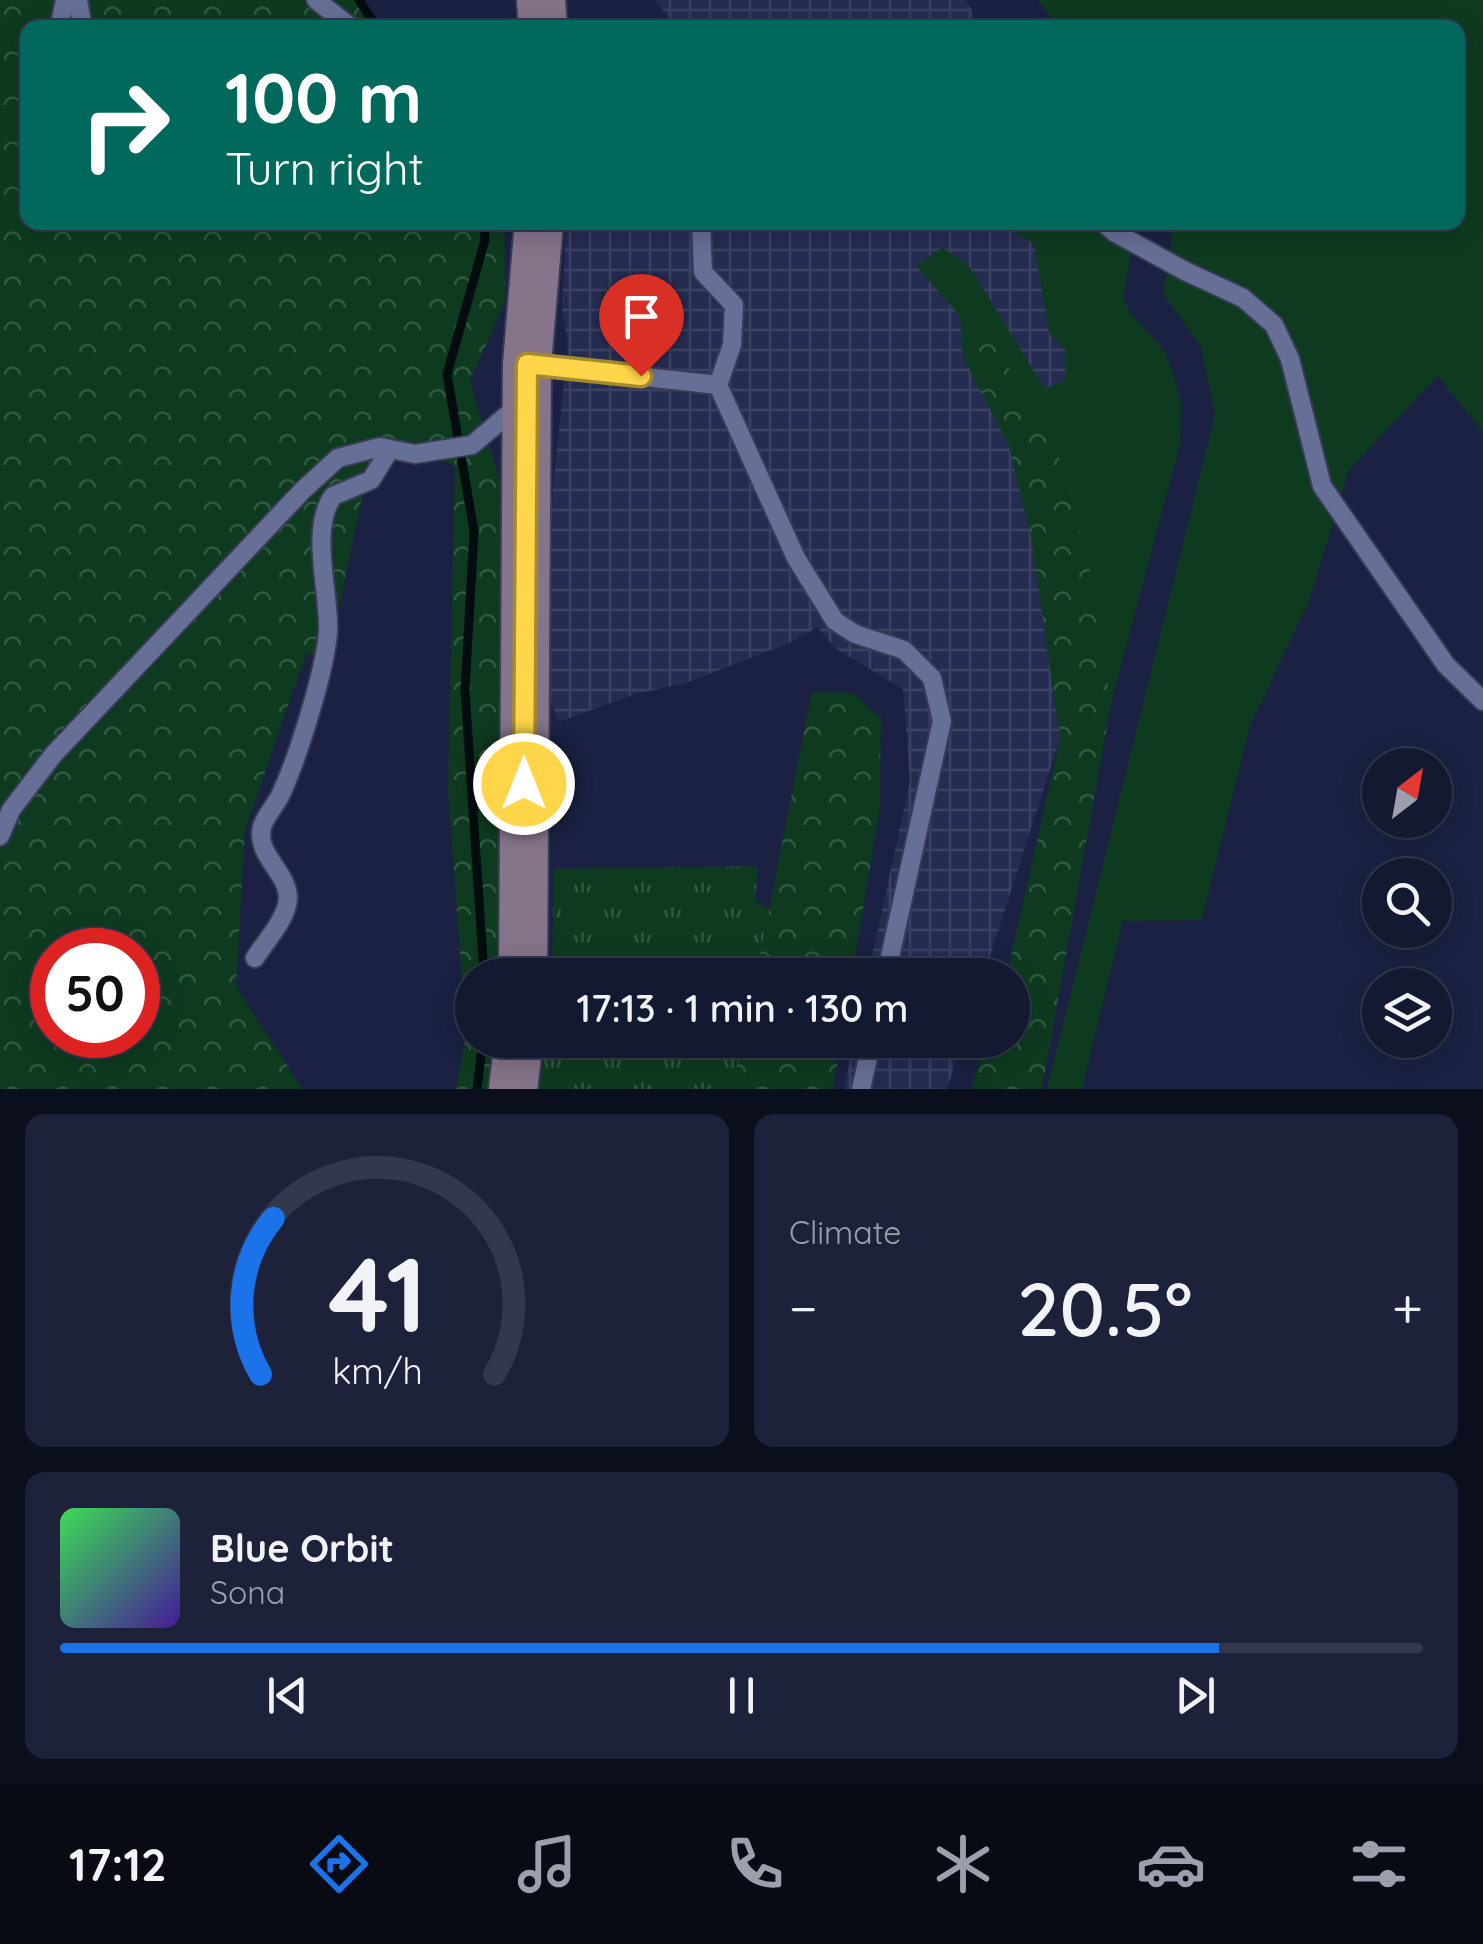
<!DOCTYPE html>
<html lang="en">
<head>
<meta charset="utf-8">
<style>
  :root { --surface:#141932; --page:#1d223a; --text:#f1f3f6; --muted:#9da0ac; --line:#33384d; --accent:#1a73e8 }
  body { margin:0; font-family:Quicksand,sans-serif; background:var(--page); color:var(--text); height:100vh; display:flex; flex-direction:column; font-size:38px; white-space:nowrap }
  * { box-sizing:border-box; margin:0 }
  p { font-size:32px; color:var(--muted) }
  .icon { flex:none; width:55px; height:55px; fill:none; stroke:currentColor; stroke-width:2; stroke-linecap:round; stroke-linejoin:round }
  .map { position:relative; height:1089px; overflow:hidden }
  .details { display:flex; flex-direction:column; gap:25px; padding:25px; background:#0b0e1c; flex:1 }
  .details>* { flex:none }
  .hud { position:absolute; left:20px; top:20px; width:1445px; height:210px; border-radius:20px; box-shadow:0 5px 25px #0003,0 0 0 2px var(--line); background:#00695c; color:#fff; overflow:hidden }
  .needle { width:65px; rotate:31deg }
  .tools { position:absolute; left:1362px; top:748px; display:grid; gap:20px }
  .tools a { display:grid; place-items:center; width:90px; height:90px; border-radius:50%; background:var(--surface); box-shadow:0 5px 25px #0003,0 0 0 2px var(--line); font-size:50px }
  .speed { position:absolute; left:30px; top:928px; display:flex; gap:20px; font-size:50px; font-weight:700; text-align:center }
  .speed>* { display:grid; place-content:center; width:130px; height:130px; border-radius:50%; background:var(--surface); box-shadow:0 5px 25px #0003,0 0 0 2px var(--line); line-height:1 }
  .speed .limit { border:15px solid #d22; background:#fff; color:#111 }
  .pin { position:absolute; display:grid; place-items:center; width:85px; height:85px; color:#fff; margin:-102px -42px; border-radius:50% 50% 50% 0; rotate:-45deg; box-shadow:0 0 10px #0007 }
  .pin .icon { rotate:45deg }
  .me { position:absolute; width:110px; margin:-55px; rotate:0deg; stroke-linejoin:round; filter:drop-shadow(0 0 8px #0008) }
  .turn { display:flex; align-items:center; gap:35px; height:210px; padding:0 40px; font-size:45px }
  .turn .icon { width:130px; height:130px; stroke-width:2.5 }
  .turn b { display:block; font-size:70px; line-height:85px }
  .big { font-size:75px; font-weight:600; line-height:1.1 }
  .details .widget { flex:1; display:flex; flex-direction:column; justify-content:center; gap:15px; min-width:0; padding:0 35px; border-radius:20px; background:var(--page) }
  .details .dial { align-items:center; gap:0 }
  .dial svg { height:260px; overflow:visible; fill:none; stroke:var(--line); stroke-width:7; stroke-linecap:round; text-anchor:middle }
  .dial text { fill:var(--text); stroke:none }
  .song { display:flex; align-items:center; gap:30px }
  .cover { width:120px; height:120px; border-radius:15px; background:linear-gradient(135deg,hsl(130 70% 55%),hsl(260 70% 35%)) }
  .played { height:10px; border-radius:5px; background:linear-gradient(90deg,var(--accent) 85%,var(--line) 85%) }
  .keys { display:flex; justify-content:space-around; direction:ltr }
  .heat { display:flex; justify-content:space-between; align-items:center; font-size:55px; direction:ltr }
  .details .tiles { flex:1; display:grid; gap:25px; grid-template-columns:1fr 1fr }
  .widget:last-child { grid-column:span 2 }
  .trip { position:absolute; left:455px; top:958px; width:575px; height:100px; border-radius:50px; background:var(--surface); box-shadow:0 5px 25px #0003,0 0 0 2px var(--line); font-weight:600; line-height:100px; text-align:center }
  .tabs { display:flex; height:160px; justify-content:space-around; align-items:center; background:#080a14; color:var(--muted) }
  .tabs .icon { width:70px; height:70px }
  .tabs .selected { color:var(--accent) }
  .tabs b { font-size:45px; color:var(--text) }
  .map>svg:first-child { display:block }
  .industrial { fill:url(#industrial-grid) }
  .grass { fill:#0e3b20 }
  .forest { fill:url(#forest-crowns); fill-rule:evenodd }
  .park { fill:url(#park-tufts) }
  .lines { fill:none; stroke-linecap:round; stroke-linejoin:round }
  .stream { stroke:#030d10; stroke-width:9 }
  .lane-casing { stroke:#393c56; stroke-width:22 }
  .secondary-casing { stroke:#393c56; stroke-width:52 }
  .lane { stroke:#666f96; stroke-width:18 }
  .secondary { stroke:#85748a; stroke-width:48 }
  .route-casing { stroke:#a68a30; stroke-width:25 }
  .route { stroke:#ffd54a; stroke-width:18 }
</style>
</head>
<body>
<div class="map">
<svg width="1483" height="1089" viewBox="0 0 1483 1089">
  <defs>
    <pattern id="industrial-grid" width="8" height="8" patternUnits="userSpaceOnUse" patternTransform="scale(2.5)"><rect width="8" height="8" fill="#252c52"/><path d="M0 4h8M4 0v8" fill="none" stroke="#3a4163"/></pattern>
    <pattern id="forest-crowns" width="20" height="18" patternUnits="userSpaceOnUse" patternTransform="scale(2.5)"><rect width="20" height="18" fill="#0e3b20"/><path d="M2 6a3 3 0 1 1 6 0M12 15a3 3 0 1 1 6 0" fill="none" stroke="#315841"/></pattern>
    <pattern id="park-tufts" width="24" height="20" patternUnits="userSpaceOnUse" patternTransform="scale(2.5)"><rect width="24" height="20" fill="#0e3b20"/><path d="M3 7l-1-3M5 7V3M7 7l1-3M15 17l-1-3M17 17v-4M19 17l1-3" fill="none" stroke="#315841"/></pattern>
  </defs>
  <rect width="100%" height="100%" fill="#1b2142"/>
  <path class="industrial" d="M655,0H965L972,10L977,27H676Z
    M566,223H1047L1133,523L1032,543L1060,738L984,975H868L910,781L903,689L835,648L817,627L794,641L686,683L635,694L559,722L545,689L553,486L568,344L562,309Z
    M854,1040H963L947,1089H844Z"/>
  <path class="grass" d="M1038,0H1483V432L1438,376L1349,470L1309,601L1250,726L1202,920L1123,921L1082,1089H1047L1215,415L1201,347L1163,294L1174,223L1458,222V28L1059,27Z
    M1014,223H1137L1123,298L1131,314L1162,347L1172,369L1181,403L1180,444L1111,704L1090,572L1062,463L992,338L963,357L960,316L916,266L942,248L968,264L1045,389L1065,380L1066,351L1049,333L1034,244L1015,232Z"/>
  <path class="forest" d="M0,0H356L371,24L380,27L28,28V222L504,223L505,302L470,381L510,515L509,975H472V1040H502L496,1089H456L466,1036L448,788L455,465L406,450L371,456L328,657L306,654L245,830L236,986L302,1089H0ZM52,950H138V1035H52Z
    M992,338L1062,463L1090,572L1111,704L1042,1089H971L987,1040H1012V975H1007L1060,738L1032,542L1009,446L963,357Z
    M812,692L853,693L881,719L879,813L852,975H756Z
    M743,1040H841L833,1089H734Z"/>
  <path class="park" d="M758,866L755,901L769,909L756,975H552L554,869Z
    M546,1040H743L734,1089H539Z"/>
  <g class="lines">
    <path class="stream" d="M359,0L377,28
      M483,222L485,240L447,374L474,531L465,690L484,975
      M477,1089L483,1040"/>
    <defs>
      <path id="lane" d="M78,0L83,28
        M316,0L352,28
        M59,28L65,0
        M701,222L703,272L734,305L732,345L718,385
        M1103,222L1114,232L1185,271L1243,298L1274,325L1290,359L1322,486L1446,665L1483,701
        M528,364L718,385L796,558L835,621L855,634L904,650L932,678L942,721L886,975
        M0,836L11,810L53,755L303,490L338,458L380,447L415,454L472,445L520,404
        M255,958C265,942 287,919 288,898C288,872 255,855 262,827C265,816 276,805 281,794C298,757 325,671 328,632C330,592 309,530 333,496L371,480L390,449
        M861,1089L872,1040"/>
      <path id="secondary" d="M541,0L543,28
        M523,975L527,364L539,222
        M513,1089L519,1040"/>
    </defs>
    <use href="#lane" class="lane-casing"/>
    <use href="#secondary" class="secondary-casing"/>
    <use href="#lane" class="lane"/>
    <use href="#secondary" class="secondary"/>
  </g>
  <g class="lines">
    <defs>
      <path id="route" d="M524,784L527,364L641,376"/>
    </defs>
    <use href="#route" class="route-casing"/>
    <use href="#route" class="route"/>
  </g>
</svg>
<div class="tools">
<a><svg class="needle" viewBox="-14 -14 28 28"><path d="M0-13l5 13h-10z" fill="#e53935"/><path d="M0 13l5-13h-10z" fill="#9da0ac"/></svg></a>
<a><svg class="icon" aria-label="search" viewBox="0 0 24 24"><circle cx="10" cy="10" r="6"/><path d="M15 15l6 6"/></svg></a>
<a><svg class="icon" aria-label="layers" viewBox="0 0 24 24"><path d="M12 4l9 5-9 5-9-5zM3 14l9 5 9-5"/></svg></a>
</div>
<div class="speed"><div class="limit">50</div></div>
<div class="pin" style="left:641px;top:376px;background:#d93025"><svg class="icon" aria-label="arrive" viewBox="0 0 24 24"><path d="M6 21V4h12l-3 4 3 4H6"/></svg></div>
<svg class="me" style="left:524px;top:784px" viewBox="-20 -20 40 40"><circle r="17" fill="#ffd54a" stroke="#fff" stroke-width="3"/><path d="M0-11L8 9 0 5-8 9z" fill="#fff"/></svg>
<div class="trip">17:13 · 1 min · 130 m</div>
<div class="hud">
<div class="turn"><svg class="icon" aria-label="right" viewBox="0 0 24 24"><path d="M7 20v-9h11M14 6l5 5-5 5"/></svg><div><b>100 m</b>Turn right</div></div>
</div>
</div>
<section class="details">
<div class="tiles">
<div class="widget dial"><svg viewBox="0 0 100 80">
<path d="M14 69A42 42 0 1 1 86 69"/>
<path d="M14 69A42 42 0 0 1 18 21" stroke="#1a73e8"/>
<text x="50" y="56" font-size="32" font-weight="700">41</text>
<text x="50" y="72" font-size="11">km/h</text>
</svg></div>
<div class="widget"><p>Climate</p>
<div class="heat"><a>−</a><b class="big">20.5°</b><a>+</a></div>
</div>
<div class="widget">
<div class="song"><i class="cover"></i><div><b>Blue Orbit</b><p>Sona</p></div></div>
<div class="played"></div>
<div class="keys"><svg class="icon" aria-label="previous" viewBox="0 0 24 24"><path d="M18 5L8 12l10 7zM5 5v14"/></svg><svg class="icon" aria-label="pause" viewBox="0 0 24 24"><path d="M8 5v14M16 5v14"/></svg><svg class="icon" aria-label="next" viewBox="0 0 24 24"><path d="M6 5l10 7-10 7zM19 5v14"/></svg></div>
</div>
</div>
</section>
<nav class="tabs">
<b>17:12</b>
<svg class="icon selected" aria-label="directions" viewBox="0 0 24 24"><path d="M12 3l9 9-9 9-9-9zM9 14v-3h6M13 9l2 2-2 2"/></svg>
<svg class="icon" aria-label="music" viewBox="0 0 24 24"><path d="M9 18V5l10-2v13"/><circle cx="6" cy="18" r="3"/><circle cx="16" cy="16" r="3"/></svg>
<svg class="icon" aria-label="phone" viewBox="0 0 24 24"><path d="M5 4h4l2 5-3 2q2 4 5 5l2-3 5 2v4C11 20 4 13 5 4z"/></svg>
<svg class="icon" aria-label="climate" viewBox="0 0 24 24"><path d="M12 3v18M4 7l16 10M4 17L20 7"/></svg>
<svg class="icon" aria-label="car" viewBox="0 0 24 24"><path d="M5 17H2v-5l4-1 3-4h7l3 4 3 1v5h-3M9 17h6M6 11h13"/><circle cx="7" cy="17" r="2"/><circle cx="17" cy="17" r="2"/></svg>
<svg class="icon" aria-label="filters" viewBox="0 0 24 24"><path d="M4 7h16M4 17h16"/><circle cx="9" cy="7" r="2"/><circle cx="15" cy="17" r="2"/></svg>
</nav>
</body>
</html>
